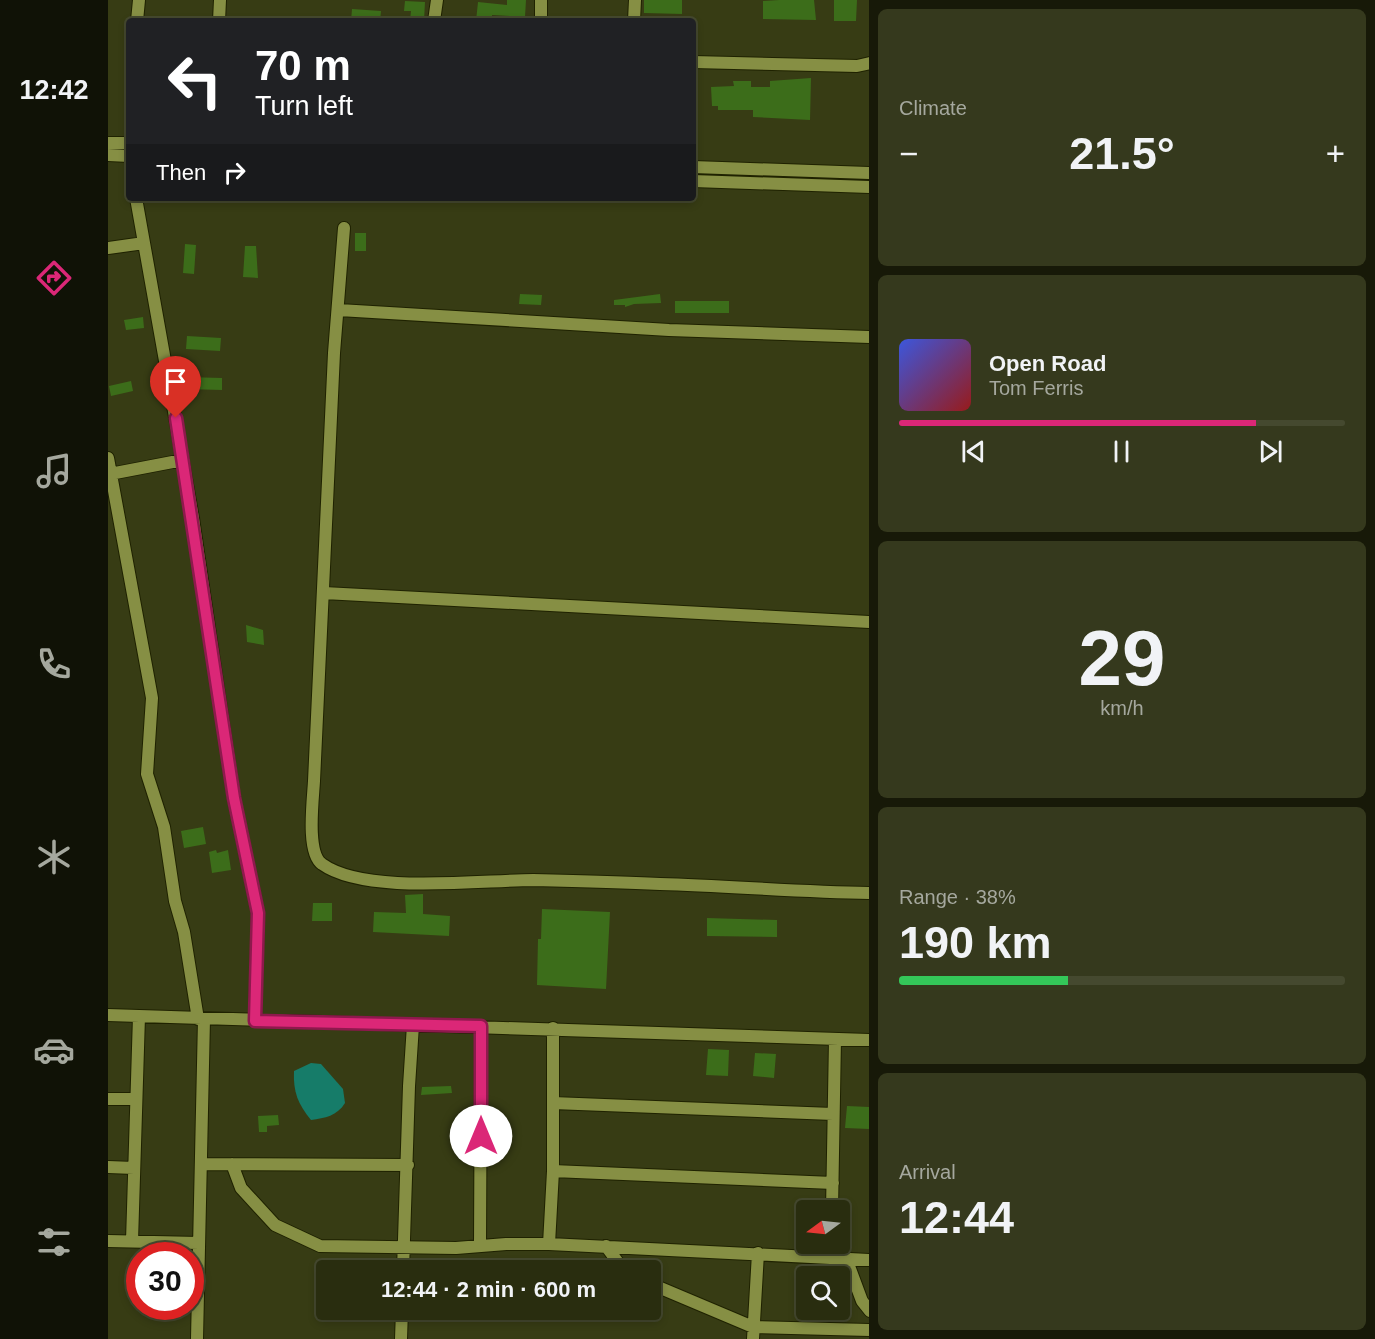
<!DOCTYPE html>
<html lang="en">
<head>
<meta charset="utf-8">
<style>
  :root { --surface:#292d0f; --page:#35391d; --text:#f1f3f6; --muted:#a5a89e; --line:#45492f; --accent:#db2777 }
  body { margin:0; font-family:Arial,sans-serif; background:var(--page); color:var(--text); height:100vh; display:flex; flex-direction:column; font-size:22px; white-space:nowrap }
  * { box-sizing:border-box; margin:0 }
  p { font-size:20px; color:var(--muted) }
  .icon { flex:none; width:33px; height:33px; fill:none; stroke:currentColor; stroke-width:2; stroke-linecap:round; stroke-linejoin:round }
  .map { position:relative; flex:1; overflow:hidden }
  .drawer { display:flex; flex-direction:column; gap:9px; padding:9px; background:#171908; width:506px }
  .drawer>* { flex:none }
  .banner { position:absolute; left:18px; top:18px; width:570px; height:183px; border-radius:6px; box-shadow:0 3px 9px #0003,0 0 0 2px var(--line); background:#202124; color:#fff; overflow:hidden }
  .needle { width:39px; rotate:255deg }
  .controls { position:absolute; left:688px; top:1200px; display:grid; gap:12px }
  .controls a { display:grid; place-items:center; width:54px; height:54px; border-radius:6px; background:var(--surface); box-shadow:0 3px 9px #0003,0 0 0 2px var(--line); font-size:30px }
  .speed { position:absolute; left:18px; top:1242px; display:flex; gap:12px; font-size:30px; font-weight:700; text-align:center }
  .speed>* { display:grid; place-content:center; width:78px; height:78px; border-radius:50%; background:var(--surface); box-shadow:0 3px 9px #0003,0 0 0 2px var(--line); line-height:1 }
  .speed .limit { border:9px solid #d22; background:#fff; color:#111 }
  .pin { position:absolute; display:grid; place-items:center; width:51px; height:51px; color:#fff; margin:-62px -26px; border-radius:50% 50% 50% 0; rotate:-45deg; box-shadow:0 0 6px #0007 }
  .pin .icon { rotate:45deg }
  .me { position:absolute; width:66px; margin:-33px; rotate:0deg; stroke-linejoin:round; filter:drop-shadow(0 0 4px #0008) }
  .turn { display:flex; align-items:center; gap:21px; height:126px; padding:0 30px; font-size:27px }
  .turn .icon { width:78px; height:78px; stroke-width:2.5 }
  .turn b { display:block; font-size:42px; line-height:51px }
  .then { display:flex; align-items:center; height:57px; padding:0 30px; background:#0003; gap:12px; font-size:22px }
  .big { font-size:45px; font-weight:700; line-height:1.1 }
  .drawer .widget { flex:1; display:flex; flex-direction:column; justify-content:center; gap:9px; min-width:0; padding:0 21px; border-radius:9px; background:var(--page) }
  .drawer .dial { align-items:center; gap:0 }
  .dial b { font-size:78px; line-height:1 }
  .song { display:flex; align-items:center; gap:18px }
  .cover { width:72px; height:72px; border-radius:9px; background:linear-gradient(135deg,hsl(230 70% 55%),hsl(0 70% 35%)) }
  .played { height:6px; border-radius:3px; background:linear-gradient(90deg,var(--accent) 80%,var(--line) 80%) }
  .keys { display:flex; justify-content:space-around; direction:ltr }
  .heat { display:flex; justify-content:space-between; align-items:center; font-size:33px; direction:ltr }
  .charge { height:9px; border-radius:4px; background:linear-gradient(90deg,#34c759 38%,var(--line) 0) }
  .trip { position:absolute; left:208px; top:1260px; width:345px; height:60px; border-radius:6px; background:var(--surface); box-shadow:0 3px 9px #0003,0 0 0 2px var(--line); font-weight:700; line-height:60px; text-align:center }
  main { display:flex; flex:1; min-height:0 }
  .dock { display:flex; flex-direction:column; width:108px; justify-content:space-around; align-items:center; background:#101206; color:var(--muted) }
  .dock .icon { width:42px; height:42px }
  .dock .active { color:var(--accent) }
  .dock b { font-size:27px; color:var(--text) }
  .map>svg:first-child { display:block }
  .water { fill:#167c69 }
  .building { fill:#3c6d1a }
  .lines { fill:none; stroke-linecap:round; stroke-linejoin:round }
  .minor-casing { stroke:#1f2200; stroke-width:14 }
  .minor { stroke:#868f44; stroke-width:12 }
  .route-casing { stroke:#8e194d; stroke-width:15 }
  .route { stroke:#db2777; stroke-width:10 }
</style>
</head>
<body>
<main>
<nav class="dock">
<b>12:42</b>
<svg class="icon active" aria-label="directions" viewBox="0 0 24 24"><path d="M12 3l9 9-9 9-9-9zM9 14v-3h6M13 9l2 2-2 2"/></svg>
<svg class="icon" aria-label="music" viewBox="0 0 24 24"><path d="M9 18V5l10-2v13"/><circle cx="6" cy="18" r="3"/><circle cx="16" cy="16" r="3"/></svg>
<svg class="icon" aria-label="phone" viewBox="0 0 24 24"><path d="M5 4h4l2 5-3 2q2 4 5 5l2-3 5 2v4C11 20 4 13 5 4z"/></svg>
<svg class="icon" aria-label="climate" viewBox="0 0 24 24"><path d="M12 3v18M4 7l16 10M4 17L20 7"/></svg>
<svg class="icon" aria-label="car" viewBox="0 0 24 24"><path d="M5 17H2v-5l4-1 3-4h7l3 4 3 1v5h-3M9 17h6M6 11h13"/><circle cx="7" cy="17" r="2"/><circle cx="17" cy="17" r="2"/></svg>
<svg class="icon" aria-label="filters" viewBox="0 0 24 24"><path d="M4 7h16M4 17h16"/><circle cx="9" cy="7" r="2"/><circle cx="15" cy="17" r="2"/></svg>
</nav>
<div class="map">
<svg width="762" height="1339" viewBox="0 0 762 1339">
  <rect width="100%" height="100%" fill="#373c14"/>
  <path class="water" d="M203,1063L213,1064L235,1089L237,1103C229,1116 217,1118 203,1120C190,1104 185,1092 186,1071Z"/>
  <path class="building" d="M399,0H418L417,17L384,15V21H368L370,2L399,5Z
    M536,0H574V14L536,13Z
    M671,0H706L708,20L655,19V1Z
    M726,0H749L748,21H726Z
    M297,1L317,2L316,21H302L303,11H296Z
    M244,9L273,11L272,21H243Z
    M703,78L702,120L645,117V110H610V106H604L603,87L626,86L625,81H643V87H662V81Z
    M247,233H258V251H247Z
    M77,244L88,245L86,274L75,273Z
    M137,246H148L150,278L135,277Z
    M412,294L434,295L433,305L411,304Z
    M552,294L553,303L526,304L517,307V305H506V300Z
    M567,301H621V313H567Z
    M35,317L36,328L18,330L16,320Z
    M79,336L113,338L112,351L78,349Z
    M78,377L114,378V390L78,389Z
    M23,381L25,391L3,396L1,386Z
    M138,625L155,630L156,645L139,642Z
    M95,827L98,844L76,848L73,831Z
    M108,850L109,853L120,850L123,870L104,873L101,852Z
    M315,894V914L342,916L341,936L265,932L266,912L298,913L297,895Z
    M205,903H224V921H204Z
    M434,909L502,912L498,989L429,985L430,939H433Z
    M599,918L669,920V937L599,936Z
    M600,1049L621,1050L620,1076L598,1075Z
    M647,1053L668,1054L666,1078L645,1076Z
    M343,1086L344,1093L313,1095L314,1087Z
    M739,1106L762,1107L761,1129L737,1128Z
    M170,1115L171,1125L159,1126V1132H151L150,1116Z"/>
  <g class="lines">
    <defs>
      <path id="minor" d="M433,0V21
        M29,21L31,0
        M111,21L112,0
        M326,21L329,0
        M526,21L527,0
        M585,62L749,66L762,63
        M0,143H21
        M0,155L21,156
        M585,167L762,173
        M585,181L762,187
        M28,198L85,518L126,798L150,913L147,1021
        M236,228L226,353L206,781C205,800 198,853 214,864C257,895 372,880 425,880C468,881 510,882 552,884C622,886 692,892 762,893
        M0,248L36,243
        M231,310L561,330L762,337
        M0,458L44,698L39,774L56,827L67,901L76,932L90,1019
        M2,474L75,460
        M216,593L762,622
        M0,1015L762,1040
        M0,1099H28
        M445,1103L725,1114
        M93,1164L300,1165
        M124,1164L133,1188L167,1225L212,1246L348,1248L398,1244H441L762,1260
        M0,1167L26,1168
        M445,1171L725,1183
        M724,1210L727,1039
        M0,1241L91,1243
        M24,1241L31,1016
        M441,1244L445,1171V1028
        M372,1245L373,1026
        M498,1246L514,1268L520,1270
        M723,1258L724,1244
        M738,1258L754,1301L762,1311
        M295,1270L301,1086L305,1025
        M543,1284L645,1327L762,1330
        M89,1339L96,1019
        M293,1339L294,1310
        M645,1339L650,1253"/>
    </defs>
    <use href="#minor" class="minor-casing"/>
    <use href="#minor" class="minor"/>
  </g>
  <g class="lines">
    <defs>
      <path id="route" d="M68,418L126,798L150,913L147,1021L373,1026V1136"/>
    </defs>
    <use href="#route" class="route-casing"/>
    <use href="#route" class="route"/>
  </g>
</svg>
<div class="controls">
<a><svg class="needle" viewBox="-14 -14 28 28"><path d="M0-13l5 13h-10z" fill="#e53935"/><path d="M0 13l5-13h-10z" fill="#a5a89e"/></svg></a>
<a><svg class="icon" aria-label="search" viewBox="0 0 24 24"><circle cx="10" cy="10" r="6"/><path d="M15 15l6 6"/></svg></a>
</div>
<div class="speed"><div class="limit">30</div></div>
<div class="pin" style="left:68px;top:418px;background:#d93025"><svg class="icon" aria-label="arrive" viewBox="0 0 24 24"><path d="M6 21V4h12l-3 4 3 4H6"/></svg></div>
<svg class="me" style="left:373px;top:1136px" viewBox="-20 -20 40 40"><circle r="19" fill="#fff"/><path d="M0-13L10 11 0 6-10 11z" fill="#db2777"/></svg>
<div class="trip">12:44 · 2 min · 600 m</div>
<div class="banner">
<div class="turn"><svg class="icon" aria-label="left" viewBox="0 0 24 24"><path d="M17 20v-9H6M10 6l-5 5 5 5"/></svg><div><b>70 m</b>Turn left</div></div>
<div class="then">Then<svg class="icon" aria-label="right" viewBox="0 0 24 24"><path d="M7 20v-9h11M14 6l5 5-5 5"/></svg></div>
</div>
</div>
<section class="drawer">
<div class="widget"><p>Climate</p>
<div class="heat"><a>−</a><b class="big">21.5°</b><a>+</a></div>
</div>
<div class="widget">
<div class="song"><i class="cover"></i><div><b>Open Road</b><p>Tom Ferris</p></div></div>
<div class="played"></div>
<div class="keys"><svg class="icon" aria-label="previous" viewBox="0 0 24 24"><path d="M18 5L8 12l10 7zM5 5v14"/></svg><svg class="icon" aria-label="pause" viewBox="0 0 24 24"><path d="M8 5v14M16 5v14"/></svg><svg class="icon" aria-label="next" viewBox="0 0 24 24"><path d="M6 5l10 7-10 7zM19 5v14"/></svg></div>
</div>
<div class="widget dial"><b>29</b><p>km/h</p></div>
<div class="widget"><p>Range · 38%</p><b class="big">190 km</b><div class="charge"></div></div>
<div class="widget"><p>Arrival</p><b class="big">12:44</b></div>
</section>
</main>
</body>
</html>
